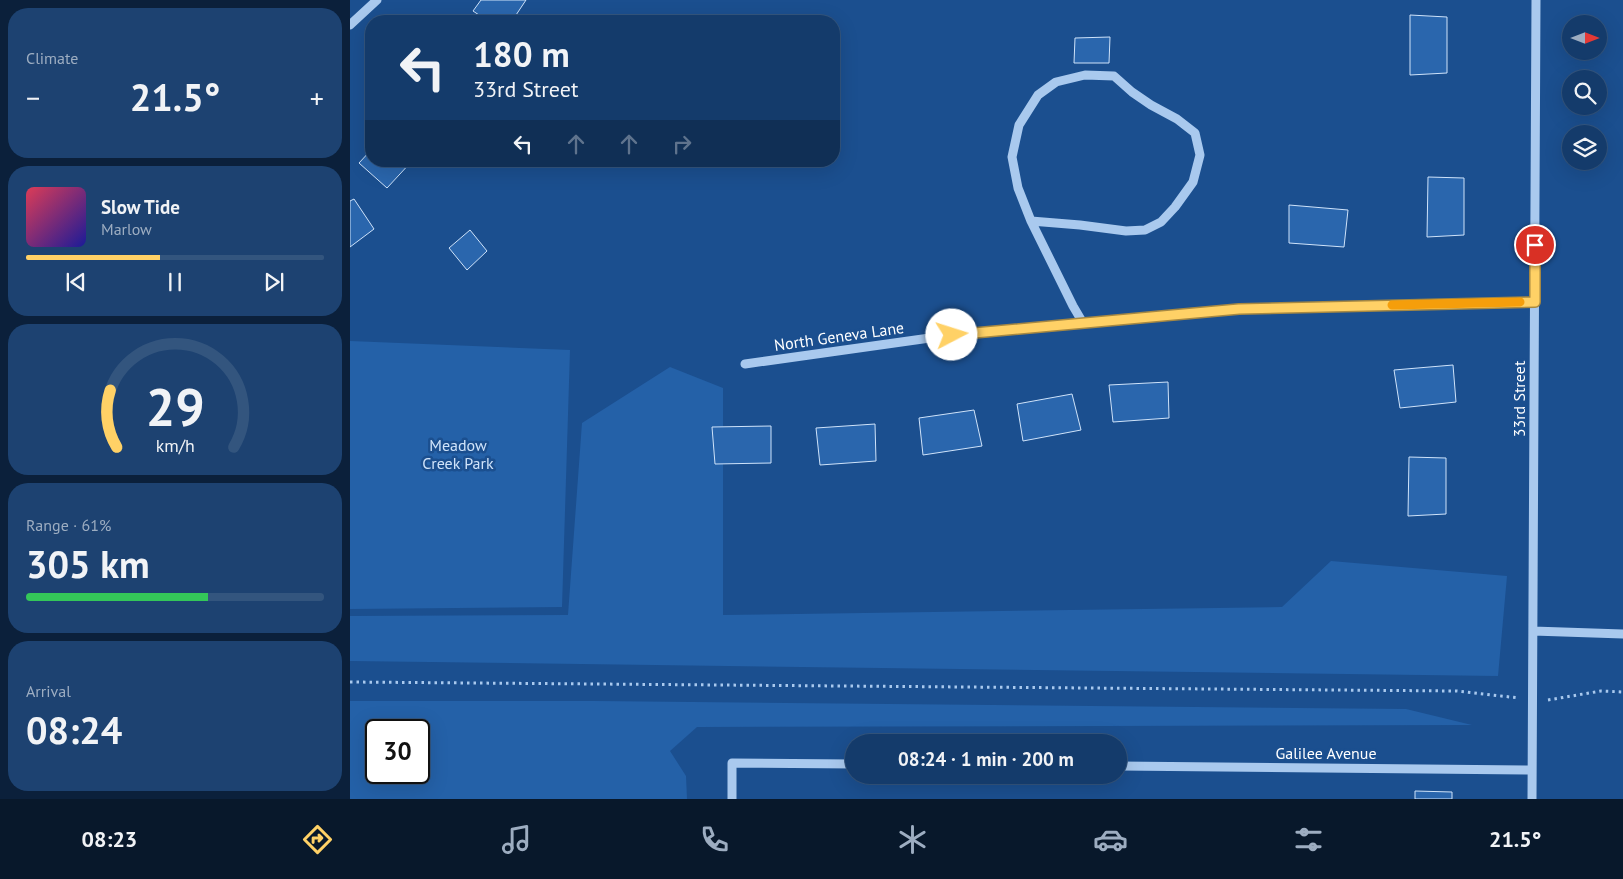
<!DOCTYPE html>
<html lang="en">
<head>
<meta charset="utf-8">
<style>
  :root { --surface:#143b6b; --page:#1d4271; --text:#f1f3f6; --muted:#9dadc1; --line:#33557e; --accent:#ffd166 }
  body { margin:0; font-family:"PT Sans",sans-serif; background:var(--page); color:var(--text); height:100vh; display:flex; flex-direction:column; font-size:19px; white-space:nowrap }
  * { box-sizing:border-box; margin:0 }
  p { font-size:16px; color:var(--muted) }
  .icon { flex:none; width:28px; height:28px; fill:none; stroke:currentColor; stroke-width:2; stroke-linecap:round; stroke-linejoin:round }
  .map { position:relative; flex:1; overflow:hidden }
  .panel { display:flex; flex-direction:column; gap:8px; padding:8px; background:#0b203b; width:350px }
  .panel>* { flex:none }
  .guide { position:absolute; left:15px; top:15px; width:475px; height:152px; border-radius:20px; box-shadow:0 5px 20px #0002,0 0 0 1px var(--line); background:#143b6b; color:var(--text); overflow:hidden }
  .needle { width:32px; rotate:90deg }
  .controls { position:absolute; left:1212px; top:15px; display:grid; gap:10px }
  .controls a { display:grid; place-items:center; width:45px; height:45px; border-radius:50%; background:var(--surface); box-shadow:0 5px 20px #0002,0 0 0 1px var(--line); font-size:25px }
  .speed { position:absolute; left:15px; top:719px; display:flex; gap:10px; font-size:25px; font-weight:700; text-align:center }
  .speed>* { display:grid; place-content:center; width:65px; height:65px; border-radius:50%; background:var(--surface); box-shadow:0 5px 20px #0002,0 0 0 1px var(--line); line-height:1 }
  .speed .limit { border:2px solid #111; border-radius:8px; background:#fff; color:#111 }
  .pin { position:absolute; display:grid; place-items:center; width:42px; height:42px; color:#fff; margin:-21px; border:2px solid #fff; border-radius:50%; box-shadow:0 1px 5px #0007 }
  .me { position:absolute; width:55px; margin:-28px; rotate:85deg; stroke-linejoin:round; filter:drop-shadow(0 0 4px #0008) }
  .turn { display:flex; align-items:center; gap:18px; height:105px; padding:0 25px; font-size:22px }
  .turn .icon { width:65px; height:65px; stroke-width:2.5 }
  .turn b { display:block; font-size:35px; line-height:42px }
  .lanes { display:flex; align-items:center; height:48px; padding:0 25px; background:#0003; justify-content:center; gap:25px; direction:ltr }
  .lanes .off { opacity:.35 }
  .big { font-size:38px; font-weight:700; line-height:1.1 }
  .panel .widget { flex:1; display:flex; flex-direction:column; justify-content:center; gap:8px; min-width:0; padding:0 18px; border-radius:20px; background:var(--page) }
  .panel .dial { align-items:center; gap:0 }
  .dial svg { height:130px; overflow:visible; fill:none; stroke:var(--line); stroke-width:7; stroke-linecap:round; text-anchor:middle }
  .dial text { fill:var(--text); stroke:none }
  .song { display:flex; align-items:center; gap:15px }
  .cover { width:60px; height:60px; border-radius:8px; background:linear-gradient(135deg,hsl(350 70% 55%),hsl(240 70% 35%)) }
  .played { height:5px; border-radius:2px; background:linear-gradient(90deg,var(--accent) 45%,var(--line) 45%) }
  .keys { display:flex; justify-content:space-around; direction:ltr }
  .heat { display:flex; justify-content:space-between; align-items:center; font-size:28px; direction:ltr }
  .charge { height:8px; border-radius:4px; background:linear-gradient(90deg,#34c759 61%,var(--line) 0) }
  .trip { position:absolute; left:495px; top:734px; width:282px; height:50px; border-radius:25px; background:var(--surface); box-shadow:0 5px 20px #0002,0 0 0 1px var(--line); font-weight:700; line-height:50px; text-align:center }
  .menu { display:flex; height:80px; justify-content:space-around; align-items:center; background:#08182b; color:var(--muted) }
  .menu .icon { width:35px; height:35px }
  .menu .selected { color:var(--accent) }
  .menu b { font-size:22px; color:var(--text) }
  main { display:flex; flex:1; min-height:0 }
  .map>svg:first-child { display:block }
  .green { fill:#2461a8; fill-rule:evenodd }
  .building { fill:#2a66ad; stroke:#cfe3fa }
  .lines { fill:none; stroke-linecap:round; stroke-linejoin:round }
  .path { stroke:#a9c9ee; stroke-width:3; stroke-dasharray:2.5 4; stroke-linecap:butt }
  .minor { stroke:#a9c9ee; stroke-width:9 }
  .route-casing { stroke:#a68842; stroke-width:12 }
  .route { stroke:#ffd166; stroke-width:9 }
  .slow { stroke:#f59e0b; stroke-width:9 }
  .labels { text-anchor:middle; dominant-baseline:central; stroke-width:5; stroke-linejoin:round; paint-order:stroke }
  .street-label { font-size:16px; fill:#fff; stroke:#1b4f8f }
  .park-label { font-size:16px; fill:#cfe3fa; stroke:#1b4f8f }
</style>
</head>
<body>
<main>
<section class="panel">
<div class="widget"><p>Climate</p>
<div class="heat"><a>−</a><b class="big">21.5°</b><a>+</a></div>
</div>
<div class="widget">
<div class="song"><i class="cover"></i><div><b>Slow Tide</b><p>Marlow</p></div></div>
<div class="played"></div>
<div class="keys"><svg class="icon" aria-label="previous" viewBox="0 0 24 24"><path d="M18 5L8 12l10 7zM5 5v14"/></svg><svg class="icon" aria-label="pause" viewBox="0 0 24 24"><path d="M8 5v14M16 5v14"/></svg><svg class="icon" aria-label="next" viewBox="0 0 24 24"><path d="M6 5l10 7-10 7zM19 5v14"/></svg></div>
</div>
<div class="widget dial"><svg viewBox="0 0 100 80">
<path d="M14 69A42 42 0 1 1 86 69"/>
<path d="M14 69A42 42 0 0 1 10 34" stroke="#ffd166"/>
<text x="50" y="56" font-size="32" font-weight="700">29</text>
<text x="50" y="72" font-size="11">km/h</text>
</svg></div>
<div class="widget"><p>Range · 61%</p><b class="big">305 km</b><div class="charge"></div></div>
<div class="widget"><p>Arrival</p><b class="big">08:24</b></div>
</section>
<div class="map">
<svg width="1273" height="799" viewBox="0 0 1273 799">
  <rect width="100%" height="100%" fill="#1b4f8f"/>
  <path class="green" d="M0,341L220,350L212,607L0,609Z
    M320,367L373,388V615L932,607L981,561L1157,576L1148,676L0,661V616L218,615L232,423Z
    M0,701H245L1056,709L1122,725L347,727L320,751L336,776L337,799H0ZM26,730H69V772H26Z"/>
  <path class="building" d="M131,0H176L162,21H138L123,11Z
    M1060,15L1097,17V73L1060,75Z
    M760,37L759,63H724L725,38Z
    M21,150V161H62L37,188L9,163Z
    M1078,177L1114,178V235L1077,237Z
    M4,199L24,229L0,247V201Z
    M939,205L998,210L994,247L939,243Z
    M120,230L137,251L117,270L99,248Z
    M1103,365L1106,402L1050,408L1044,370Z
    M818,382L819,418L763,422L759,385Z
    M722,394L731,430L673,441L667,404Z
    M624,410L632,446L573,455L569,418Z
    M525,424L526,461L470,465L466,428Z
    M421,426V463L365,464L362,427Z
    M1059,457L1096,458V514L1058,516Z
    M1065,791L1102,792V799H1065Z"/>
  <g class="lines">
    <path class="path" d="M0,682L1107,691L1169,698
      M1198,700L1251,691L1273,692"/>
    <path class="minor" d="M0,25L27,0
      M681,221L730,225L776,231L795,230L811,222L825,207L843,182L850,155L845,133L827,119L801,105L782,92L764,76L735,75L706,82L688,95L669,125L662,157L668,188L681,221L723,306L733,323
      M395,364L601,335L889,309L1185,302
      M1183,631L1273,634
      M769,766L1182,770
      M382,799V763L504,764
      M1182,799L1186,0"/>
  </g>
  <g class="lines">
    <defs>
      <path id="route" d="M602,335L889,309L1185,302V245"/>
    </defs>
    <use href="#route" class="route-casing"/>
    <use href="#route" class="route"/>
    <path class="slow" d="M1042,305L1170,302"/>
  </g>
  <g class="labels">
    <g class="street-label">
      <text transform="translate(489 336) rotate(-8)">North Geneva Lane</text>
      <text transform="translate(1169 399) rotate(-90)">33rd Street</text>
      <text x="976" y="753">Galilee Avenue</text>
    </g>
    <g class="park-label">
      <text x="108" y="445">Meadow<tspan x="108" dy="18">Creek Park</tspan></text>
    </g>
  </g>
</svg>
<div class="controls">
<a><svg class="needle" viewBox="-14 -14 28 28"><path d="M0-13l5 13h-10z" fill="#e53935"/><path d="M0 13l5-13h-10z" fill="#9dadc1"/></svg></a>
<a><svg class="icon" aria-label="search" viewBox="0 0 24 24"><circle cx="10" cy="10" r="6"/><path d="M15 15l6 6"/></svg></a>
<a><svg class="icon" aria-label="layers" viewBox="0 0 24 24"><path d="M12 4l9 5-9 5-9-5zM3 14l9 5 9-5"/></svg></a>
</div>
<div class="speed"><div class="limit">30</div></div>
<div class="pin" style="left:1185px;top:245px;background:#d93025"><svg class="icon" aria-label="arrive" viewBox="0 0 24 24"><path d="M6 21V4h12l-3 4 3 4H6"/></svg></div>
<svg class="me" style="left:602px;top:335px" viewBox="-20 -20 40 40"><circle r="19" fill="#fff"/><path d="M0-13L10 11 0 6-10 11z" fill="#ffd166"/></svg>
<div class="trip">08:24 · 1 min · 200 m</div>
<div class="guide">
<div class="turn"><svg class="icon" aria-label="left" viewBox="0 0 24 24"><path d="M17 20v-9H6M10 6l-5 5 5 5"/></svg><div><b>180 m</b>33rd Street</div></div>
<div class="lanes"><svg class="icon" aria-label="left" viewBox="0 0 24 24"><path d="M17 20v-9H6M10 6l-5 5 5 5"/></svg><svg class="icon off" aria-label="ahead" viewBox="0 0 24 24"><path d="M12 20V5M6 11l6-6 6 6"/></svg><svg class="icon off" aria-label="ahead" viewBox="0 0 24 24"><path d="M12 20V5M6 11l6-6 6 6"/></svg><svg class="icon off" aria-label="right" viewBox="0 0 24 24"><path d="M7 20v-9h11M14 6l5 5-5 5"/></svg></div>
</div>
</div>
</main>
<nav class="menu">
<b>08:23</b>
<svg class="icon selected" aria-label="directions" viewBox="0 0 24 24"><path d="M12 3l9 9-9 9-9-9zM9 14v-3h6M13 9l2 2-2 2"/></svg>
<svg class="icon" aria-label="music" viewBox="0 0 24 24"><path d="M9 18V5l10-2v13"/><circle cx="6" cy="18" r="3"/><circle cx="16" cy="16" r="3"/></svg>
<svg class="icon" aria-label="phone" viewBox="0 0 24 24"><path d="M5 4h4l2 5-3 2q2 4 5 5l2-3 5 2v4C11 20 4 13 5 4z"/></svg>
<svg class="icon" aria-label="climate" viewBox="0 0 24 24"><path d="M12 3v18M4 7l16 10M4 17L20 7"/></svg>
<svg class="icon" aria-label="car" viewBox="0 0 24 24"><path d="M5 17H2v-5l4-1 3-4h7l3 4 3 1v5h-3M9 17h6M6 11h13"/><circle cx="7" cy="17" r="2"/><circle cx="17" cy="17" r="2"/></svg>
<svg class="icon" aria-label="filters" viewBox="0 0 24 24"><path d="M4 7h16M4 17h16"/><circle cx="9" cy="7" r="2"/><circle cx="15" cy="17" r="2"/></svg>
<b>21.5°</b>
</nav>
</body>
</html>
